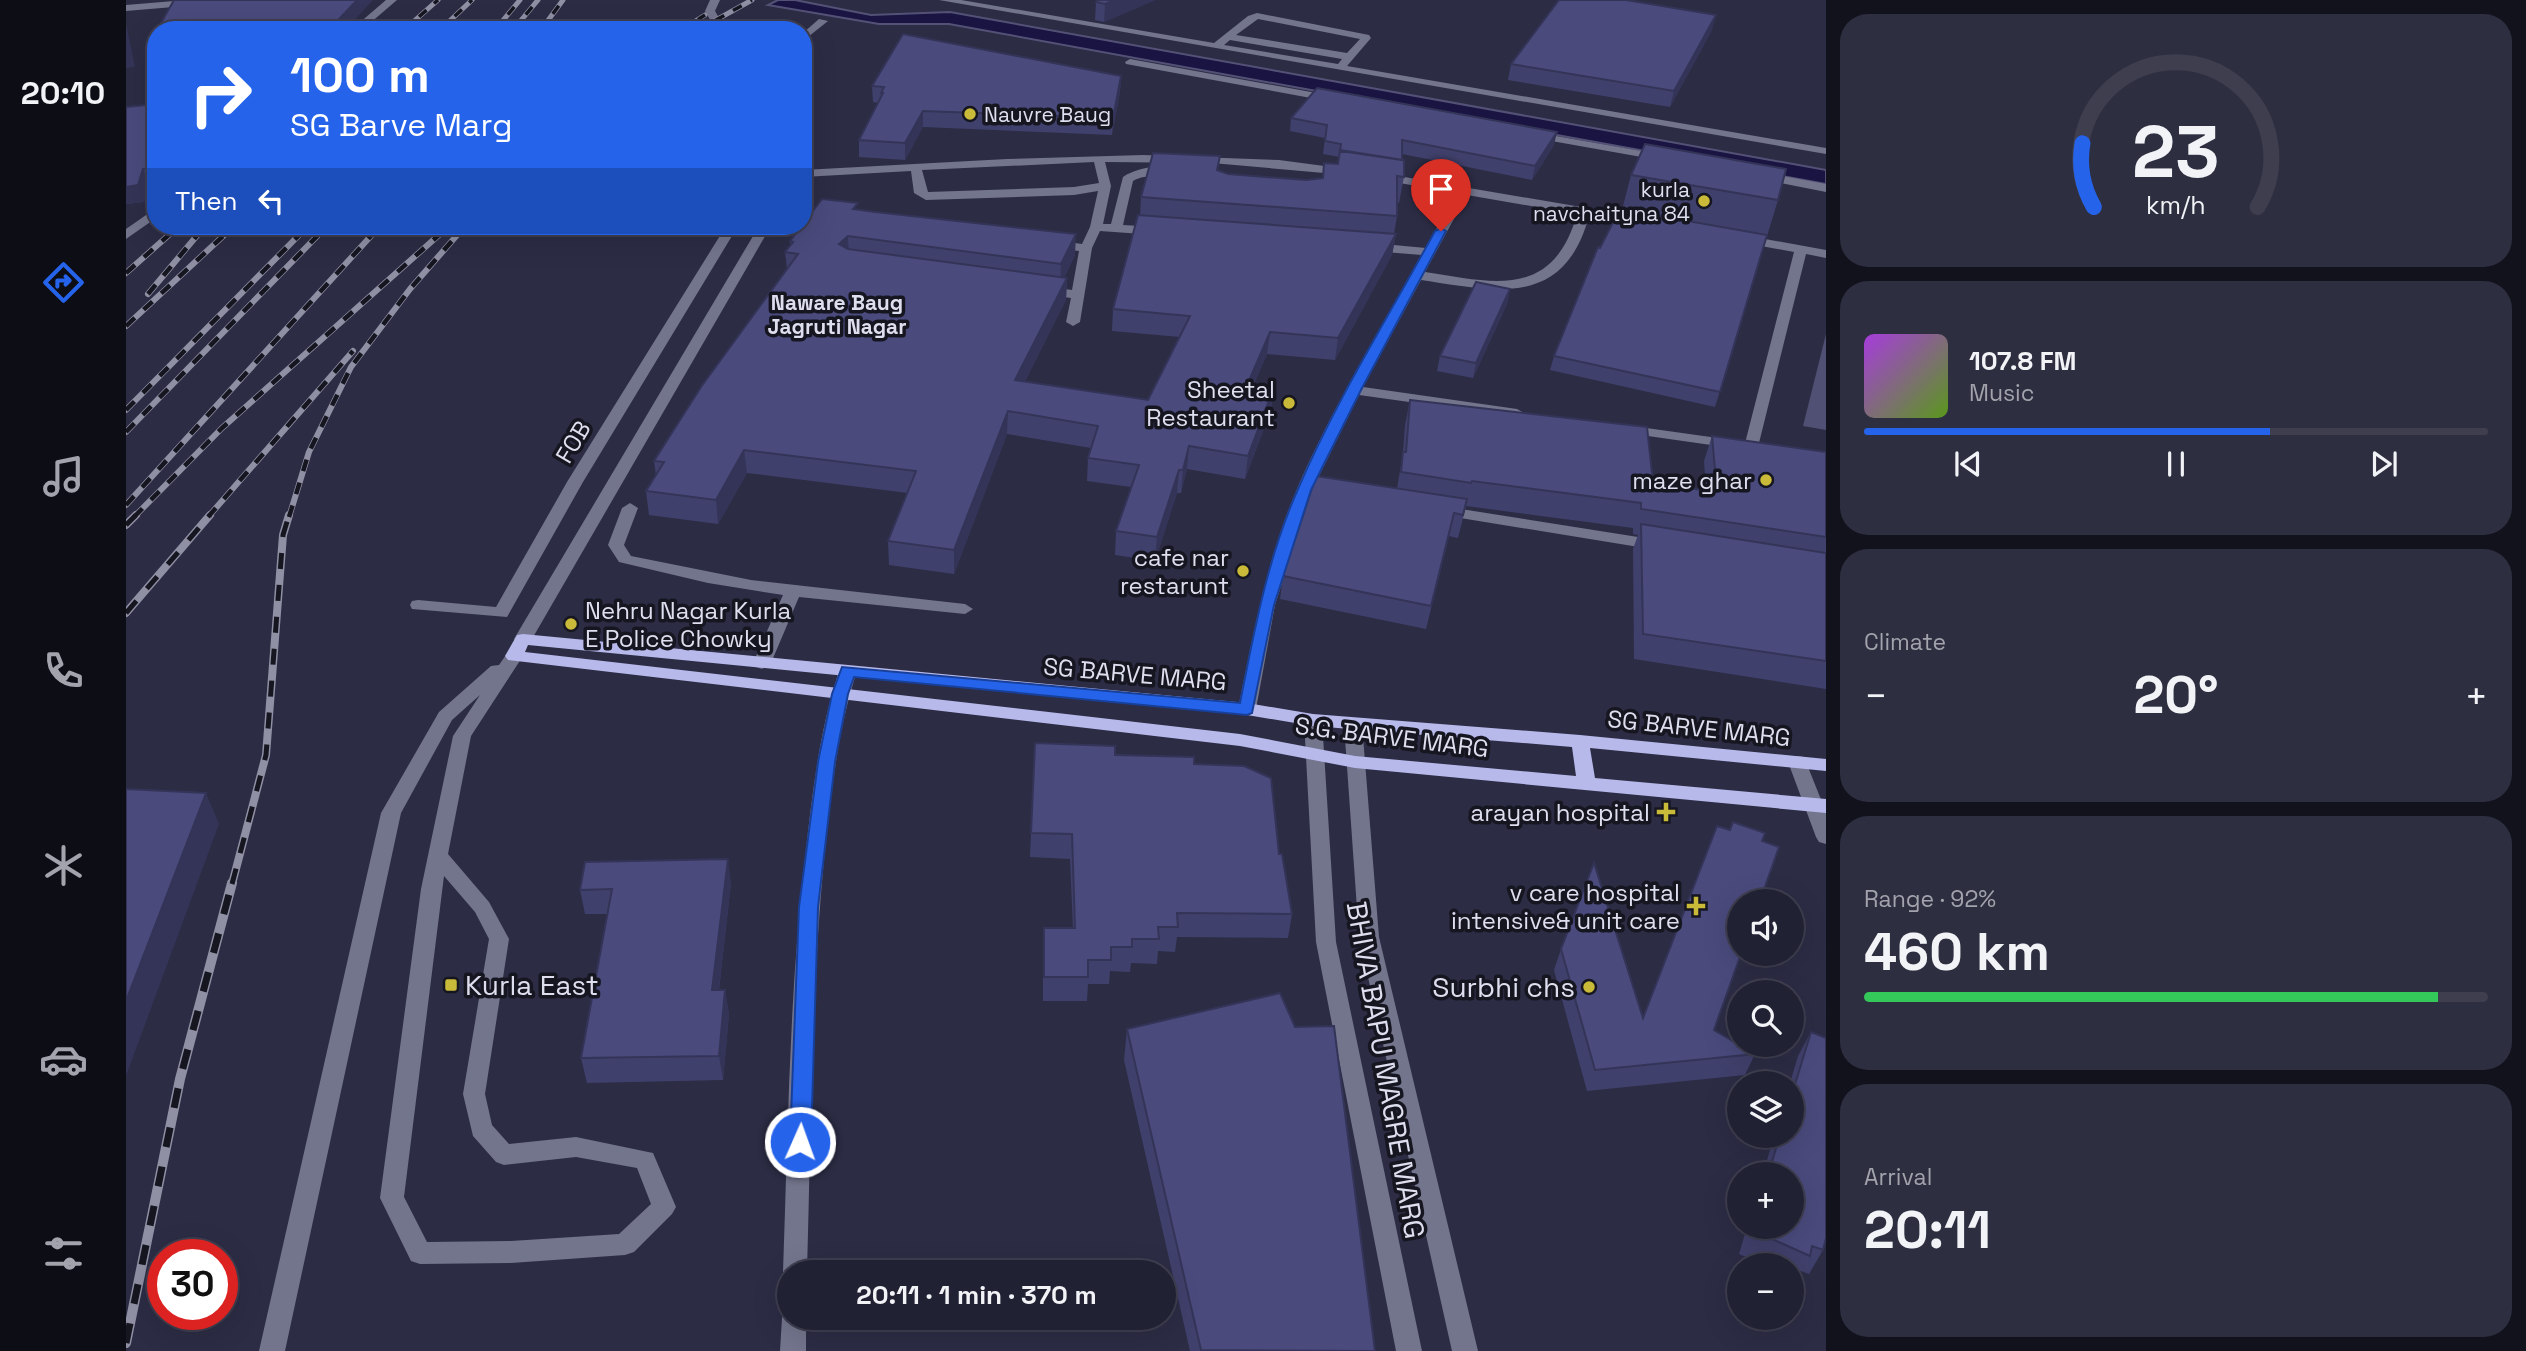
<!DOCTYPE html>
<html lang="en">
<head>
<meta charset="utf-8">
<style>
  :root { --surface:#212134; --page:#2d2e40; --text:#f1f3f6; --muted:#a2a3ac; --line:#3e3e4f; --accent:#2563eb }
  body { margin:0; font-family:"Space Grotesk",sans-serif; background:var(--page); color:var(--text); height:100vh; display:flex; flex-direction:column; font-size:26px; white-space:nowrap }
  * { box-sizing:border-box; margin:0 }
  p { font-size:23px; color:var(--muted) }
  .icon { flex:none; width:38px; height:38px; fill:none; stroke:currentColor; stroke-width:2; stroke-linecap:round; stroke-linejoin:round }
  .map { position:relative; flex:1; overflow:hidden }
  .panel { display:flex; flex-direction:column; gap:14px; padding:14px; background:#12121d; width:700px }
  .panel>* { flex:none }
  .top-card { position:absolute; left:21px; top:21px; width:665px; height:214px; border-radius:28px; box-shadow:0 7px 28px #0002,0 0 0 2px var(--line); background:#2563eb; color:#fff; overflow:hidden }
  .controls { position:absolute; left:1601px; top:889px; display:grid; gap:14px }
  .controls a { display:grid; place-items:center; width:77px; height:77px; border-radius:50%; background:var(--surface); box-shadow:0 7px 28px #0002,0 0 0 2px var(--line); font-size:35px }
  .speed { position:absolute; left:21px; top:1239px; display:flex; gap:14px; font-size:35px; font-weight:700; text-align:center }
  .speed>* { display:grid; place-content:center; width:91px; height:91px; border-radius:50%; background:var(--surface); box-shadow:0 7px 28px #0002,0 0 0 2px var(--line); line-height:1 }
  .speed .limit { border:10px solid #d22; background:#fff; color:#111 }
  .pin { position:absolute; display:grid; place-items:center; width:60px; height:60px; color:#fff; margin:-72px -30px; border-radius:50% 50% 50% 0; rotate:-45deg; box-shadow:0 0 7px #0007 }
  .pin .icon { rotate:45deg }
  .me { position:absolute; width:77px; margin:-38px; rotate:2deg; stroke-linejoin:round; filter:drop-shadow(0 0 5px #0008) }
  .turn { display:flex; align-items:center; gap:24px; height:147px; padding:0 28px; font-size:32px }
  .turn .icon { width:91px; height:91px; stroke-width:2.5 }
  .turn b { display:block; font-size:49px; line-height:60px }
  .then { display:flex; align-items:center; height:66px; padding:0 28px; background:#0003; gap:14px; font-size:26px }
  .big { font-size:52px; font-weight:700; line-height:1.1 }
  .panel .tile { flex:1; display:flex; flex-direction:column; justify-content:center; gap:10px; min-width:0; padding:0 24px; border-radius:28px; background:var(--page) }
  .panel .dial { align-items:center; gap:0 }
  .dial svg { height:182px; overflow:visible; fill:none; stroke:var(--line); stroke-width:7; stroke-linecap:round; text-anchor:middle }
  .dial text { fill:var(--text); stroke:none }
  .song { display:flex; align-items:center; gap:21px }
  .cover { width:84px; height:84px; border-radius:10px; background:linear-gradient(135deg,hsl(280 70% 55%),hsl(90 70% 35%)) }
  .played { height:7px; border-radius:4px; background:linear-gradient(90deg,var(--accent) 65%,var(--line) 65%) }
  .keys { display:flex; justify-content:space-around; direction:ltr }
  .heat { display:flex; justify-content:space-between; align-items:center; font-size:38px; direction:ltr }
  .charge { height:10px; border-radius:5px; background:linear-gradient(90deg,#34c759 92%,var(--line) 0) }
  .trip { position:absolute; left:651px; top:1260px; width:399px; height:70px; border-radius:35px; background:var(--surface); box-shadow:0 7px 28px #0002,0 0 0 2px var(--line); font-weight:700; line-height:70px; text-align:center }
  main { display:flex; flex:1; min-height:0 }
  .tabs { display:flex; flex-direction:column; width:126px; justify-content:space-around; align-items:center; background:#0d0d15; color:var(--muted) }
  .tabs .icon { width:49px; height:49px }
  .tabs .active { color:var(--accent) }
  .tabs b { font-size:32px; color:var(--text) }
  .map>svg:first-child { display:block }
  .green { fill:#4f5073 }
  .water { fill:#191442; stroke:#545176; stroke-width:2 }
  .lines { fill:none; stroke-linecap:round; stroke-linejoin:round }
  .minor { fill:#73758d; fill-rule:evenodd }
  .major { fill:#b7b9eb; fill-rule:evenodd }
  .rail-far3-casing { stroke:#8f90a4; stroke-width:5 }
  .rail-far2-casing { stroke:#8f90a4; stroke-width:6 }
  .rail-far1-casing { stroke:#8f90a4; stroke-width:8 }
  .rail-casing { stroke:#8f90a4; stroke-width:10 }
  .rail-far3 { stroke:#161621; stroke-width:3.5; stroke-dasharray:10; stroke-linecap:butt }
  .rail-far2 { stroke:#161621; stroke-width:4.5; stroke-dasharray:12; stroke-linecap:butt }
  .rail-far1 { stroke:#161621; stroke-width:5; stroke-dasharray:16; stroke-linecap:butt }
  .rail { stroke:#161621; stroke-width:7; stroke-dasharray:20; stroke-linecap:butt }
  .wall { fill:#40406c }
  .shaded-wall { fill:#343458 }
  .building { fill:#4a4a7d; stroke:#343458; stroke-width:2 }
  .route { fill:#2563eb; stroke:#184099; stroke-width:2 }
  .poi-dot { fill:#caba3a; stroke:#161621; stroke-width:2.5 }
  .labels { text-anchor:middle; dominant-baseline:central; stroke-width:7; stroke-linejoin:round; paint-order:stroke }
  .far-poi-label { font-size:21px; fill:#dddfef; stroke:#161621; text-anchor:start }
  .far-neighbourhood-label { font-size:21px; font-weight:bold; fill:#dddfef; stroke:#161621 }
  .poi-label { font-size:24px; fill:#dddfef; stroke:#161621; text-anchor:end }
  .street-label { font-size:24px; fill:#dddfef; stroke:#161621 }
  .near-poi-label { font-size:28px; fill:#dddfef; stroke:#161621; text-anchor:start }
  .near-street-label { font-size:28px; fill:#dddfef; stroke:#161621 }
</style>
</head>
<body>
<main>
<nav class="tabs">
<b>20:10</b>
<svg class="icon active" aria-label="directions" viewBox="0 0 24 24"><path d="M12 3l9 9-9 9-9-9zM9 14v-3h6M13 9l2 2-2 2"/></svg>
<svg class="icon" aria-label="music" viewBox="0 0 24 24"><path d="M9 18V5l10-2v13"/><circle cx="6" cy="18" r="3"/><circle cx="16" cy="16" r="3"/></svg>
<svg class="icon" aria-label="phone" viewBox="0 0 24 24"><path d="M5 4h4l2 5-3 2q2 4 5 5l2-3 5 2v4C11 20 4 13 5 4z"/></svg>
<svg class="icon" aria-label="climate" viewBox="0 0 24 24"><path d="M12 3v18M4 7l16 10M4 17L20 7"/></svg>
<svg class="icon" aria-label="car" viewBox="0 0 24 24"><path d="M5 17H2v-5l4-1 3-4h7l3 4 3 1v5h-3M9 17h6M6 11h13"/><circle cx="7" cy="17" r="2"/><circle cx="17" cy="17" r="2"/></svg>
<svg class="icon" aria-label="filters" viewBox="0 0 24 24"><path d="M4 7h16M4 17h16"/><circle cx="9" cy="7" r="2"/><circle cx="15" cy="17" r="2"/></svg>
</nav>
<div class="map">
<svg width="1700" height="1351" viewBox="0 0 1700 1351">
  <rect width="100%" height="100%" fill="#2c2c45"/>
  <path class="green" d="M1700,334V430L1677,426Z"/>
  <path class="water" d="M652,0H669L745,15L824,12L1700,170V184L823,24H753L642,5Z"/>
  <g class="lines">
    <path class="minor" d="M60,0H100L95,3L0,11V5Z
      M260,0H271L236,30H225Z
      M584,0H594L589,11L600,30H590L579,11Z
      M813,0H835L1088,43L1122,16L1131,13L1243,35L1245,38L1221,66L1700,148V154ZM1132,19L1234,39L1221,53L1110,35ZM1104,40L1216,59L1212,64L1098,45Z
      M693,19L702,21L677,41V33Z
      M1004,59L1207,96L1212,99L1207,102L1000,64L999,62Z
      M679,98L688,100L677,112Z
      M1407,132L1538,155L1544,158L1538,161L1403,137V133Z
      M1017,155L1153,160L1221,169L1227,172L1221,175L1086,163L979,162L985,186L977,224H985L997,177C1010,168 1038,162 1052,172C1039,181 1021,172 1007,181L997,225L1030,227L1036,231L1030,235L974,231L966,248L954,322L947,326L940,322L945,298L917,294L910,290L917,286L946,290L953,251L927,248L921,244L927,240L956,244L964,227L972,191L948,195L800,200L788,193L785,171L677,177V170L881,159ZM968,162L973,183L948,187L802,192L796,170Z
      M1634,172L1700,184V192L1630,178L1628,176Z
      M1255,173L1514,217L1520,221L1514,225L1463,216C1438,309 1369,291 1295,280L1237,387L1391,409L1398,413L1391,417L1233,395L1186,490L1149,605L1130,709L1121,715L1112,709C1127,636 1141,558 1171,489C1206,408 1253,332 1296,255L1246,251L1240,247L1246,243L1300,248L1330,193L1251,179V175ZM1341,195L1451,214C1427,299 1369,283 1299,272Z
      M30,208V218L0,239V229Z
      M600,226H612L457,482L381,617L286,609L284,605L286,601L292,600L370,607L441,482Z
      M633,226H645L406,639L397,644L391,643L388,639Z
      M1617,235L1700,250V258L1680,254L1632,447L1625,451L1618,447L1668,252L1613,242L1611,239Z
      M1499,425L1606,440L1613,444L1606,448L1494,432L1492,429Z
      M504,503L512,508L498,545L505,556L625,580L839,604L847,609L839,614L673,597L645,663L636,669L630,667L627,663L657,595L582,583L493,562L482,545L496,508Z
      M1316,506L1531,540L1539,545L1531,550L1310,514L1308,511Z
      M388,650L397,656L345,736L322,854L363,902L383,939L359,1094L366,1125L383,1144L450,1137L527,1153L550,1207L546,1214L508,1252L499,1255L385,1263L294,1264L285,1261L254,1198L295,889L327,736L354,695L326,720L275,813L159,1351H133L255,813L313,712L365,666L373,665L382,652ZM318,876L349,912L363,939L337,1094L347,1136L370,1162L378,1165L450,1157L511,1168L525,1204L493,1234L385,1241L301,1242L278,1197Z
      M722,665L731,671C711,732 705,795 698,859C685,996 685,1134 681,1272H663V1281L657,1272C662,1134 663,996 679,859C686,795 693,732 713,671Z
      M1187,714L1196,720L1210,942L1296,1351H1270L1190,942L1178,720Z
      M1227,718L1236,724L1253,937L1352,1351H1326L1233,937L1218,724Z
      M1671,756L1678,757L1700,812V844L1693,842L1690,837L1662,762L1664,757Z
      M663,1308V1318H680V1351H654L656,1318L659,1310Z"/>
    <path class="major" d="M397,634L1121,703L1187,714L1454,735L1700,759V771L1464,748L1469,778L1700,799V813L1229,768L1114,746L382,660L379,656L391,635ZM402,645L1121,715L1187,726L1446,747L1450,776L1229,756L1114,734L399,652Z"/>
    <defs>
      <path id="rail-far3" d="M278,30L312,0
        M314,30L346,0
        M369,30L394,0
        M387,30L412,0
        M415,30L437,0
        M555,30L579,15
        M572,30L626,0
        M51,228L53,226
        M106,228L108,226
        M180,228L182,226
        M199,228L201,226
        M321,228L323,226"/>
      <path id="rail-far2" d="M0,273L53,226
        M22,294L79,226
        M0,326L108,226
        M0,410L182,226
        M0,432L201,226
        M0,505L254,226
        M8,517L96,428L323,226
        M82,517L227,351
        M163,517L183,452L225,367L284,289L339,226"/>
      <path id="rail-far1" d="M0,525L10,515
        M0,613L84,515
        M106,884L140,755L157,535L163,515"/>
      <path id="rail" d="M0,1343L54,1079L106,883"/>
    </defs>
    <use href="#rail-far3" class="rail-far3-casing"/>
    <use href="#rail-far2" class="rail-far2-casing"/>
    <use href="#rail-far1" class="rail-far1-casing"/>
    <use href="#rail" class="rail-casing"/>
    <use href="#rail-far3" class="rail-far3"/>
    <use href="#rail-far2" class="rail-far2"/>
    <use href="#rail-far1" class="rail-far1"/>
    <use href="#rail" class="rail"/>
  </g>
  <path class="wall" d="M972,0H1029L978,22L969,20L970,2Z
    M1586,30L1544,107L1382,80L1385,64Z
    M995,76L994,92L986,135L797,127L779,160L733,157V140L752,103L747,102L746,86Z
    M30,104V185H23L18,202L0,204V107Z
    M1165,118L1428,145L1406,180L1276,154L1278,177L1273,203L1271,202V216L1268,234H1270L1266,255L1209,360L1141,354L1128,384L1148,387L1145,410L1119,479L1061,469L1055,493H1051L1029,561L989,555L990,531L1005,487L961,481L962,458L965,448L881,434L828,574L763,565L762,541L782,493L621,473L592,524L523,515L520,491L530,476L528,461L661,269L659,252L664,245V241L732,209L949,255L938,278H941L940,300L899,381L1022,400L1054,337L986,331L987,309L1014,216L1015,197L1092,171L1102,174L1180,180L1196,179L1198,163L1212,164L1213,157L1197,154L1199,138L1164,131Z
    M1505,175L1652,200L1589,407L1424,370L1428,356L1474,248L1496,210Z
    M1384,289L1381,304L1347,378L1311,371L1314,356Z
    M1284,400L1527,483L1580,490L1578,461L1586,436L1700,452V689L1508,659L1507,549L1512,535L1507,534V528L1340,506L1332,538L1323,536L1300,629L1154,599L1157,576L1271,489L1277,452L1279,425Z
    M909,743L1068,764L1153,854L1166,914L1162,938L1051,937L1049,952L1032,951L1031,964L1005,963L1004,972L984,971L983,984H962L961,1001H917V952L918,928H947L944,859L904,857Z
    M1636,841L1588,1030L1629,1054L1619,1075L1461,1091L1428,970L1435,949L1517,1018Z
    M605,883L593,990H599L603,1014L597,1080L461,1083L455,1058L481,914H459L454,890Z
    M1001,1029L1249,1351H1064L998,1060Z
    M1685,1032L1697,1250L1683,1274L1675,1271L1670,1280L1666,1278V1265H1638L1613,1254L1621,1227H1666V1174H1637L1648,1136H1666V1083H1664L1672,1056Z"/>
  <path class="shaded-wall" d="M231,0H247L220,30H203Z
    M988,0H1029L978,22L979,4Z
    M1590,15L1586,30L1544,107L1548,91Z
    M0,24L9,67L0,68Z
    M30,48V64H25L20,49Z
    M995,76L994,92L986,135L987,118Z
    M797,111V127L779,160V143Z
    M1431,132L1428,145L1406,180L1409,166Z
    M17,169L23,185L18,202L0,204V187Z
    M950,234L949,255L934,286L935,264Z
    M1270,234L1266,255L1209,360L1212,338Z
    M722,236L723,257L713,244Z
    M941,278L940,300L888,402L889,380Z
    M1384,289L1381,304L1347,378L1350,363Z
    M1144,332L1141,354L1119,406L1122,383Z
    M1148,387L1145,410L1119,479L1122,456Z
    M882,411L881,434L828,574V550Z
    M1063,446L1061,469L1055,493L1057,470Z
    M618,450L621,473L592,524L590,500Z
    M1053,470L1051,493L1029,561L1031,537Z
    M80,793L93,824L0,1076V1001Z
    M602,859L605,883L590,1014L586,990Z
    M599,990L603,1014L597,1080L593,1056Z"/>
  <path class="building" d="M48,0H231L203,30H31Z
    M972,0H988L979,4L970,2Z
    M1433,0H1500L1590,15L1548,91L1385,64Z
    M30,32V48L20,49Z
    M777,34L995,76L987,118L797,111L779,143L733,140L757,93H755L758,87L746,86Z
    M1191,88L1431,132L1409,166L1276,140V160L1214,151L1215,144L1199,141L1201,125L1165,118Z
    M30,104V168L17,169L12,185L0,187V107Z
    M1519,144L1660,169L1652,200L1505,175Z
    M1214,150L1278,160V177L1271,176V216L1015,197L1027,153L1094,156L1091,170L1102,174L1180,180L1197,178L1198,163L1212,164Z
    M696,199L732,203L727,209L749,212L950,234L935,264L722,236L713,244L722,249L941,278L889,380L1022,400L1064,316L987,309L1012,215L1270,234L1212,338L1144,332L1122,383L1148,387L1122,456L1063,446L1057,470H1053L1031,537L990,531L1013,465L962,458L972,426L882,411L828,550L762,541L790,471L618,450L590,500L520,491L538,462L528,461L575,387L672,254L659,252L667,242L664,241L676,226H677V224Z
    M1494,209L1641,235L1594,392L1428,356L1472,247L1474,248Z
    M1350,282L1384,289L1350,363L1314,356Z
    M1284,400L1521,427L1527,483L1591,492L1586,436L1700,452V537L1515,509V503L1346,481L1345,483L1275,472L1277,452H1280Z
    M1190,476L1341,499L1337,515L1328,513L1305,606L1157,576Z
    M1515,524L1700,553V661L1517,634Z
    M909,743L989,746V755L1068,757V764L1118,766L1145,778L1153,854H1156L1166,914L1051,913L1052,927H1032L1033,939H1006V947H985V960H962V977H918V928H949L946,834L905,833Z
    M0,789L80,793L0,1001Z
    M1607,822L1639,833L1636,841L1653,847L1634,901H1614V954H1615L1588,1030L1629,1054L1469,1070L1435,949L1468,863L1517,1018L1591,826L1604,830Z
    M602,859L586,990H599L593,1056L455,1058L486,889L454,890L459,862Z
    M1154,993L1169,1027L1208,1026L1249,1351L1075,1350L1001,1029Z
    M1685,1032L1700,1038V1238L1697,1250L1686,1246L1684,1256L1626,1230L1627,1227H1666V1174H1642L1654,1136H1666V1094Z"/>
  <path class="route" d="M1315,228L1320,231L1235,390L1185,490L1148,605L1126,713L1121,715L728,677L722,694L709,762L692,907L685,1142L681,1148L674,1151L667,1148L664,1142L673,907L692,762L706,694L716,667L1114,703C1128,631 1142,556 1172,489C1210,400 1263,316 1309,231Z"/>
  <g class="poi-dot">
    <circle cx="844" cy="114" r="7"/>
    <circle cx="1578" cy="201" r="7"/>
    <circle cx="1163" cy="403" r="7"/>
    <circle cx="1640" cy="480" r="7"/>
    <circle cx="1117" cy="571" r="7"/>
    <circle cx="445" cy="624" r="7"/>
    <path d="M1536.5 801.5h7v7h7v7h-7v7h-7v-7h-7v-7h7z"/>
    <path d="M1566.5 895.5h7v7h7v7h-7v7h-7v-7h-7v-7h7z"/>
    <rect x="318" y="978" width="14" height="14" rx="3.5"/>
    <circle cx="1463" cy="987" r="7"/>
  </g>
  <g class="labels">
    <g class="far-poi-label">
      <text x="858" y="114">Nauvre Baug</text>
      <text x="1564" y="189" text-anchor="end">kurla<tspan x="1564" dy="24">navchaityna 84</tspan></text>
    </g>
    <g class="far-neighbourhood-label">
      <text x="711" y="302">Naware Baug<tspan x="711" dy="24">Jagruti Nagar</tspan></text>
    </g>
    <g class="poi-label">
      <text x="1149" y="389">Sheetal<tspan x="1149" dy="28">Restaurant</tspan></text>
      <text x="1626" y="480">maze ghar</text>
      <text x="1103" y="557">cafe nar<tspan x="1103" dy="28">restarunt</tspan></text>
      <text x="459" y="610" text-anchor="start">Nehru Nagar Kurla<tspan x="459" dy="28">E Police Chowky</tspan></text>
      <text x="1524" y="812">arayan hospital</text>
      <text x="1554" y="892">v care hospital<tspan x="1554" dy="28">intensive&amp; unit care</tspan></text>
    </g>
    <g class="street-label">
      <text transform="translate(447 442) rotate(-59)">FOB</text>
      <text transform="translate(1009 674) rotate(5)">SG BARVE MARG</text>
      <text transform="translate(1573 728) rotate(6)">SG BARVE MARG</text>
      <text transform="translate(1266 737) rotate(7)">S.G. BARVE MARG</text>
    </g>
    <g class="near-poi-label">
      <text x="339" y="985">Kurla East</text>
      <text x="1449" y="987" text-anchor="end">Surbhi chs</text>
    </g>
    <g class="near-street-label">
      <text transform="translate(1260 1070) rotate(80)">BHIVA BAPU MAGRE MARG</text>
    </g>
  </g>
</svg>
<div class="controls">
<a><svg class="icon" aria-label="sound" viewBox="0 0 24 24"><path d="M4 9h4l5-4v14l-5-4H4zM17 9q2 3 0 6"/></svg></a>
<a><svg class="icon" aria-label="search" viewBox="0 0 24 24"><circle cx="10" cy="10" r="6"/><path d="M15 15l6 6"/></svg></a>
<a><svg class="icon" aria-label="layers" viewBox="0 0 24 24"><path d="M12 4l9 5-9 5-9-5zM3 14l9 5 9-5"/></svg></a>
<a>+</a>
<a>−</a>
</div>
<div class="speed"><div class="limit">30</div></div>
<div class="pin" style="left:1315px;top:231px;background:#d93025"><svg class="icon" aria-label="arrive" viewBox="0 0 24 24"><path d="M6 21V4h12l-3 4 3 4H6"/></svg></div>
<svg class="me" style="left:674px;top:1142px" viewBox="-20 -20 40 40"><circle r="17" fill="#2563eb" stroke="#fff" stroke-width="3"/><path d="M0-11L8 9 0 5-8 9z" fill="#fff"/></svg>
<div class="trip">20:11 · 1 min · 370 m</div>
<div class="top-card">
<div class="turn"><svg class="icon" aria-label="right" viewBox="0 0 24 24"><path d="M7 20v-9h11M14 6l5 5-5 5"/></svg><div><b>100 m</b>SG Barve Marg</div></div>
<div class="then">Then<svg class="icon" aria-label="left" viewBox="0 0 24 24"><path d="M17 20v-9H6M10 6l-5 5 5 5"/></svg></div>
</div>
</div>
<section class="panel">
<div class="tile dial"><svg viewBox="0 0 100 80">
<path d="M14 69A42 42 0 1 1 86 69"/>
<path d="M14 69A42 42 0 0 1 9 41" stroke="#2563eb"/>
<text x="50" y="56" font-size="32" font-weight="700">23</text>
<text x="50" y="72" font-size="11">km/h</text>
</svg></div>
<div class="tile">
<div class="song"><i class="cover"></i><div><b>107.8 FM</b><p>Music</p></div></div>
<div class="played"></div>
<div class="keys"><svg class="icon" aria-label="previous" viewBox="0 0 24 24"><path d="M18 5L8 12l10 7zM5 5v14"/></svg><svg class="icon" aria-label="pause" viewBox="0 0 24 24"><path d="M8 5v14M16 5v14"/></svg><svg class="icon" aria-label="next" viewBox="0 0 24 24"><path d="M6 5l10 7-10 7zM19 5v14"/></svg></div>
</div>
<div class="tile"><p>Climate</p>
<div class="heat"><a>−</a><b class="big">20°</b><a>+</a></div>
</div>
<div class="tile"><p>Range · 92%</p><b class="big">460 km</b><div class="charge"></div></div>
<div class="tile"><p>Arrival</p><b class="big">20:11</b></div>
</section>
</main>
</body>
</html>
